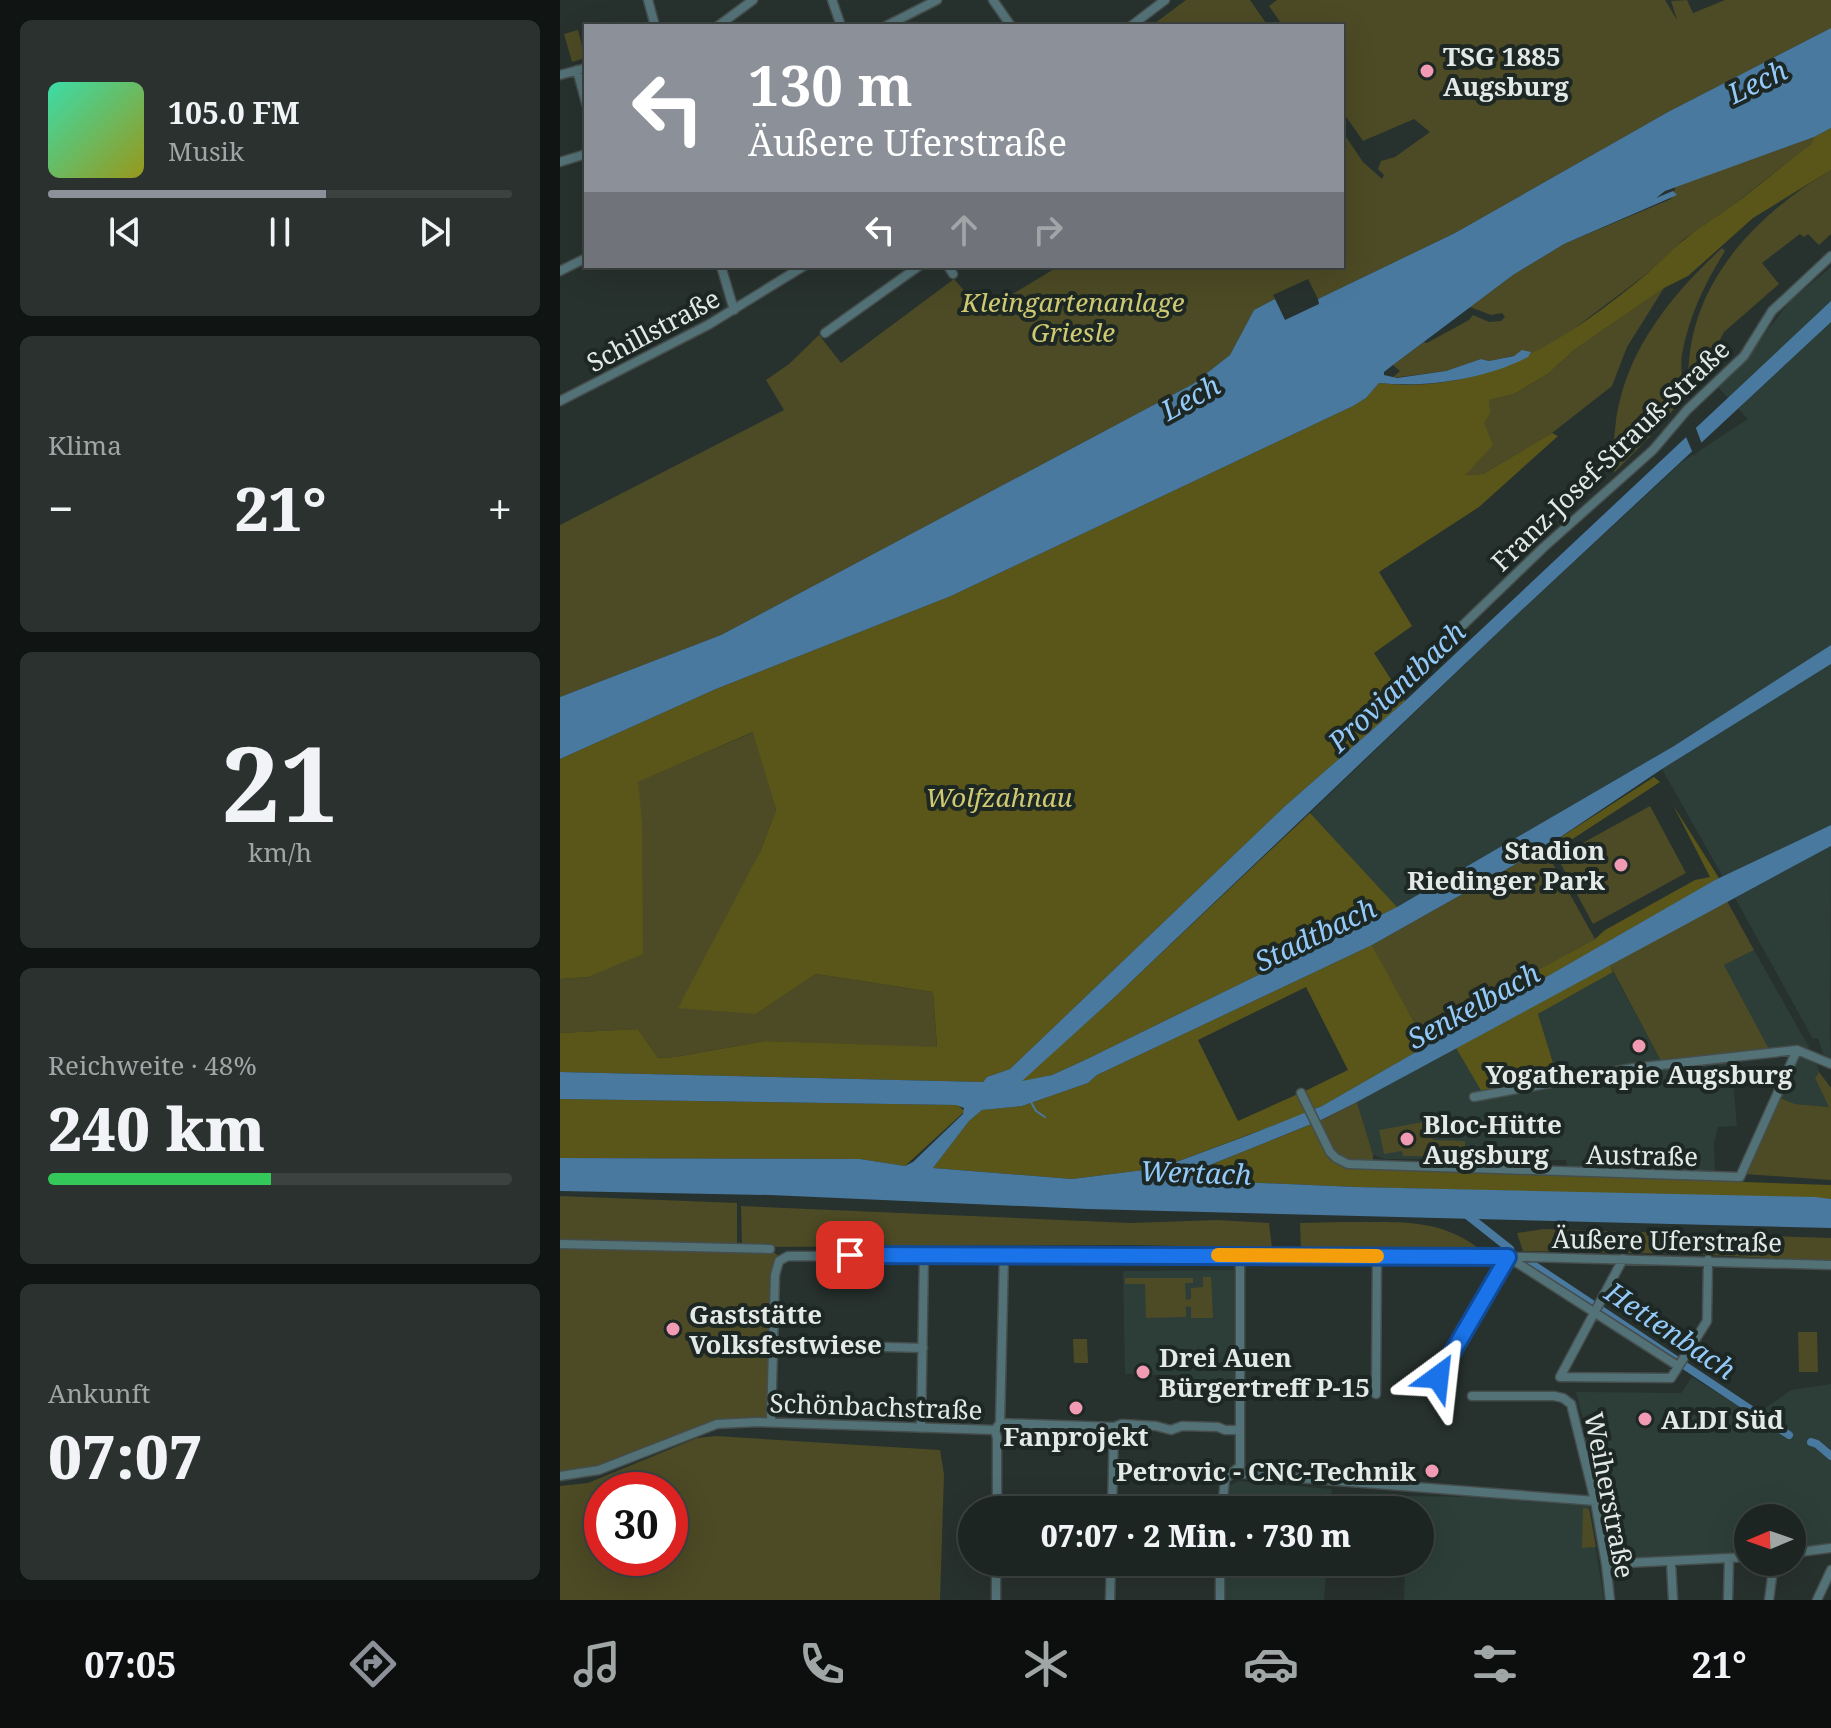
<!DOCTYPE html>
<html lang="de">
<head>
<meta charset="utf-8">
<style>
  :root { --surface:#1d2522; --page:#2a312f; --text:#f1f3f6; --muted:#a0a5a5; --line:#3b4240; --accent:#8c9099 }
  body { margin:0; font-family:"Noto Serif",serif; background:var(--page); color:var(--text); height:100vh; display:flex; flex-direction:column; font-size:30px; white-space:nowrap }
  * { box-sizing:border-box; margin:0 }
  p { font-size:26px; color:var(--muted) }
  .icon { flex:none; width:44px; height:44px; fill:none; stroke:currentColor; stroke-width:2; stroke-linecap:round; stroke-linejoin:round }
  .map { position:relative; flex:1; overflow:hidden }
  .sheet { display:flex; flex-direction:column; gap:20px; padding:20px; background:#101413; width:560px }
  .sheet>* { flex:none }
  .guide { position:absolute; left:24px; top:24px; width:760px; height:244px; border-radius:0px; box-shadow:0 8px 32px #0002,0 0 0 2px var(--line); background:#8c9099; color:#fff; overflow:hidden }
  .needle { width:52px; rotate:268deg }
  .fabs { position:absolute; left:1174px; top:1504px; display:grid; gap:16px }
  .fabs a { display:grid; place-items:center; width:72px; height:72px; border-radius:50%; background:var(--surface); box-shadow:0 8px 32px #0002,0 0 0 2px var(--line); font-size:40px }
  .speed { position:absolute; left:24px; top:1472px; display:flex; gap:16px; font-size:40px; font-weight:700; text-align:center }
  .speed>* { display:grid; place-content:center; width:104px; height:104px; border-radius:50%; background:var(--surface); box-shadow:0 8px 32px #0002,0 0 0 2px var(--line); line-height:1 }
  .speed .limit { border:12px solid #d22; background:#fff; color:#111 }
  .pin { position:absolute; display:grid; place-items:center; width:68px; height:68px; color:#fff; margin:-34px; border-radius:16px; box-shadow:0 4px 12px #0006 }
  .me { position:absolute; width:88px; margin:-44px; rotate:30deg; stroke-linejoin:round; filter:drop-shadow(0 0 6px #0008) }
  .turn { display:flex; align-items:center; gap:28px; height:168px; padding:0 32px; font-size:36px }
  .turn .icon { width:104px; height:104px; stroke-width:2.5 }
  .turn b { display:block; font-size:56px; line-height:68px }
  .lanes { display:flex; align-items:center; height:76px; padding:0 32px; background:#0003; justify-content:center; gap:40px; direction:ltr }
  .lanes .off { opacity:.35 }
  .big { font-size:60px; font-weight:800; line-height:1.1 }
  .sheet .widget { flex:1; display:flex; flex-direction:column; justify-content:center; gap:12px; min-width:0; padding:0 28px; border-radius:12px; background:var(--page) }
  .sheet .dial { align-items:center; gap:0 }
  .dial b { font-size:104px; line-height:1 }
  .song { display:flex; align-items:center; gap:24px }
  .cover { width:96px; height:96px; border-radius:12px; background:linear-gradient(135deg,hsl(160 70% 55%),hsl(60 70% 35%)) }
  .played { height:8px; border-radius:4px; background:linear-gradient(90deg,var(--accent) 60%,var(--line) 60%) }
  .keys { display:flex; justify-content:space-around; direction:ltr }
  .heat { display:flex; justify-content:space-between; align-items:center; font-size:44px; direction:ltr }
  .charge { height:12px; border-radius:6px; background:linear-gradient(90deg,#34c759 48%,var(--line) 0) }
  .trip { position:absolute; left:398px; top:1496px; width:476px; height:80px; border-radius:40px; background:var(--surface); box-shadow:0 8px 32px #0002,0 0 0 2px var(--line); font-weight:800; line-height:80px; text-align:center }
  .tabs { display:flex; height:128px; justify-content:space-around; align-items:center; background:#0c0f0e; color:var(--muted) }
  .tabs .icon { width:56px; height:56px }
  .tabs .selected { color:var(--accent) }
  .tabs b { font-size:36px; color:var(--text) }
  main { display:flex; flex:1; min-height:0 }
  .map>svg:first-child { display:block }
  .built { fill:#2d3e39 }
  .green { fill:#4d4b25; fill-rule:evenodd }
  .forest { fill:#5a561a }
  .water { fill:#49799f }
  .pier { fill:#27312e }
  .lines { fill:none; stroke-linecap:round; stroke-linejoin:round }
  .stream { stroke:#49799f; stroke-width:2 }
  .canal { stroke:#49799f; stroke-width:8 }
  .minor-casing { stroke:#454e4c; stroke-width:11 }
  .minor { stroke:#537277; stroke-width:8 }
  .route-casing { stroke:#114b97; stroke-width:20 }
  .route { stroke:#1a73e8; stroke-width:14 }
  .slow { stroke:#f59e0b; stroke-width:14 }
  .poi-dot { fill:#f09ab4; stroke:#1d2724; stroke-width:3 }
  .labels { text-anchor:middle; dominant-baseline:central; stroke-width:8; stroke-linejoin:round; paint-order:stroke }
  .poi-label { font-size:26px; font-weight:bold; fill:#e3e9e7; stroke:#1d2724; text-anchor:start }
  .park-label { font-size:26px; font-style:italic; fill:#cfc972; stroke:#1d2724 }
  .street-label { font-size:26px; fill:#e3e9e7; stroke:#1d2724 }
  .water-label { font-size:28px; font-style:italic; fill:#93caf9; stroke:#1d2724 }
</style>
</head>
<body>
<main>
<section class="sheet">
<div class="widget">
<div class="song"><i class="cover"></i><div><b>105.0 FM</b><p>Musik</p></div></div>
<div class="played"></div>
<div class="keys"><svg class="icon" aria-label="previous" viewBox="0 0 24 24"><path d="M18 5L8 12l10 7zM5 5v14"/></svg><svg class="icon" aria-label="pause" viewBox="0 0 24 24"><path d="M8 5v14M16 5v14"/></svg><svg class="icon" aria-label="next" viewBox="0 0 24 24"><path d="M6 5l10 7-10 7zM19 5v14"/></svg></div>
</div>
<div class="widget"><p>Klima</p>
<div class="heat"><a>−</a><b class="big">21°</b><a>+</a></div>
</div>
<div class="widget dial"><b>21</b><p>km/h</p></div>
<div class="widget"><p>Reichweite · 48%</p><b class="big">240 km</b><div class="charge"></div></div>
<div class="widget"><p>Ankunft</p><b class="big">07:07</b></div>
</section>
<div class="map">
<svg width="1271" height="1600" viewBox="0 0 1271 1600">
  <rect width="100%" height="100%" fill="#27312e"/>
  <path class="built" d="M1271,267V645L1114,746L837,907L750,813L951,620L1122,462L1188,419L1156,385L1178,368L1230,301Z
    M1271,664V825L1163,877L1102,769Z
    M1271,846L1270,1033L1271,1058L1263,1054L1258,1038L1253,1039L1175,898Z
    M1194,950L1250,1049L1236,1046L1209,1049L1164,965Z
    M1053,972L1101,1061L1073,1065V1071L1171,1060L1177,1126L1158,1127L1154,1144L1155,1174L1008,1170L1006,1160L825,1159L813,1155L797,1102L896,1048L923,1092L998,1078L978,1014Z
    M1237,1056L1257,1064L1259,1072L1255,1078L1270,1107L1235,1104L1219,1097Z
    M674,1270V1382L619,1381L618,1375L565,1374L563,1271Z
    M1132,1377L1194,1416L1231,1390L1271,1384V1543L1232,1548V1518H1188V1552L1053,1559L1035,1464L1016,1392L1121,1393Z
    M679,1481L772,1489L771,1510H666V1487Z
    M847,1496L910,1497L1029,1506L1044,1600H844L845,1562H860V1510H847Z
    M665,1562H767L764,1600H664Z"/>
  <path class="green" d="M626,0H690L708,26H591Z
    M717,0H1105L1117,20L1111,1L1127,0L1133,13L1165,0H1271V28L1108,112L895,233L758,299L748,279L713,295L715,299L694,310L670,355L633,384L161,635L0,697V525L224,410L206,380L229,364L259,335L281,363L394,279L423,312L499,266H782V131L803,162L822,179L824,175L818,169L821,161L835,157L870,132L854,119L803,141L782,111V26H723L709,6Z
    M18,30L25,58L12,62L4,34Z
    M1254,137L1251,144L1168,209L1124,239L1089,272L999,340L968,357L970,352L929,361L921,359L886,371L832,378L840,371L833,365L864,342L867,343L909,320L913,315L929,322L941,321L945,317L942,313L931,315L910,307L953,275L1004,244L1111,199L1116,186Z
    M1271,170V234L1259,245L1248,234L1244,237L1240,234L1202,263L1219,284L1164,332L1154,351L1150,374L1129,392C1121,291 1192,217 1271,170Z
    M1162,248L1165,251C1145,283 1129,316 1122,354C1120,366 1124,388 1120,398C1115,414 1068,458 1054,473C1054,458 1053,444 1055,430C1061,356 1110,296 1162,248Z
    M1104,288L1067,347L1052,386L992,433L923,474L904,475L914,463L929,400L954,394L988,374L1014,350Z
    M194,732L216,810L200,852L196,1014L256,974L373,992L377,1048L205,1041L115,1057L98,1058L78,1029L0,1033V979L28,977L82,819L77,782Z
    M1090,806L1126,873L1033,924L997,857Z
    M984,848L1035,939L859,1035L812,945Z
    M1167,901L1194,950L1164,965L1209,1049L1101,1061L1050,965Z
    M1259,1072L1271,1088V1180L1184,1174L1218,1097L1235,1104L1269,1107L1255,1078Z
    M797,1102L813,1155V1166L781,1162L756,1123Z
    M869,1121L873,1140L905,1141V1157L843,1156L842,1151L824,1154L819,1130Z
    M0,1196L177,1203V1249H210L222,1259L219,1262L211,1422L157,1424L39,1470L0,1476Z
    M181,1206L570,1223L658,1220L709,1223L712,1248L570,1245L182,1247Z
    M782,1222C833,1223 876,1216 918,1248L916,1252L741,1251L740,1223Z
    M984,1229L1271,1238V1261L1129,1254L963,1251L957,1233Z
    M643,1277H651L653,1318H631V1307L626,1306V1317L586,1318L585,1284H565V1278H633V1283H625L626,1300L631,1299V1288L643,1287Z
    M1238,1332H1257L1258,1372H1239Z
    M513,1339H527L528,1363H514Z
    M156,1436L380,1450L384,1474L380,1600H0V1486L28,1483L137,1438ZM42,1490H110V1558H42Z
    M1023,1508L1029,1509L1036,1547L1022,1548Z"/>
  <path class="forest" d="M1271,128V170L1193,218L1128,276L1104,288L1014,350L988,374L954,394L929,400L930,413L924,423L933,445L905,475L923,474L992,433L998,436L919,507L819,572L852,626L814,653L845,701L724,807L450,1069L427,1077L423,1082L0,1072V1033L78,1029L98,1058L115,1057L205,1041L377,1047L373,992L256,974L196,1014L118,1008L200,852L216,810L193,732L78,782L82,819L83,954L28,977L0,979V759L156,689L391,596L793,406L806,398L819,383C926,396 1010,337 1088,273C1100,262 1111,250 1124,240C1138,228 1154,219 1169,208C1197,188 1223,165 1251,144L1254,137Z
    M1094,777L1100,782L988,855L984,848Z
    M1113,805L1159,878L762,1106L754,1109L745,1091L788,1070L746,987L638,1040L678,1121L738,1094L747,1113L600,1168L512,1179L373,1168L409,1121L422,1110L462,1106L528,1083L537,1075L812,945L860,1034L1035,939L1045,930L1135,880L1150,877Z
    M750,813L837,907L525,1060L492,1075L460,1082L557,995Z
    M1050,965L1053,972L978,1014L998,1079L922,1092L896,1048Z
    M0,1099L397,1105L405,1111L345,1166L300,1159L0,1158Z
    M752,1124L773,1161L788,1168L1271,1185V1199L796,1187L678,1182L623,1176Z"/>
  <path class="water" d="M1271,28V128L1254,137L1105,191L1096,198L1113,191L1117,195L1004,244L953,275L833,365L824,372V375L837,378L886,371L921,359L929,361L954,356L962,350L971,352L968,357C926,379 866,388 819,383L806,398L793,406L391,596L156,689L0,759V697L161,635L633,384L670,355L694,310L715,299L725,320L759,304L758,299L895,233L1108,112Z
    M1271,301V322L951,620L557,995L462,1081L492,1075L525,1060L837,907L1114,746L1271,645V664L1102,769L984,848L812,945L537,1075L528,1083L462,1106L422,1110L409,1121L373,1168L512,1179L600,1168L689,1135L762,1106L1155,880L1271,825V846L797,1102L759,1121L625,1175L678,1182L796,1187L1255,1197L1271,1199V1228L528,1209L210,1195L0,1191V1158L300,1159L345,1166L353,1162L403,1114L404,1108L396,1105L0,1099V1072L423,1082L427,1077L450,1069L724,807L845,701Z"/>
  <path class="pier" d="M1134,423L1143,447L1134,456L1124,432Z"/>
  <g class="lines">
    <path class="stream" d="M471,1102L476,1111L485,1117"/>
    <path class="canal" d="M907,1215L950,1249
      M969,1262L1229,1435
      M1251,1442L1257,1444L1271,1456"/>
    <defs>
      <path id="minor" d="M88,0L95,26
        M272,0L281,26
        M433,0L451,26
        M158,26L193,0
        M326,26L377,0
        M571,26L605,0
        M17,70L26,103
        M0,75L26,68
        M0,162L26,154
        M161,266L174,310
        M388,266L393,274
        M0,271L26,258
        M265,333L359,266
        M0,401L148,325L244,266
        M849,677L984,547L1093,450L1127,410L1184,356L1212,311L1271,256
        M741,1093L770,1152L776,1158L788,1164L1180,1177L1237,1050
        M914,1097L1073,1068L1237,1050L1271,1064
        M0,1244L210,1249
        M1063,1259L1000,1377L1111,1378L1147,1321L1148,1260
        M213,1344L363,1348
        M816,1394L817,1256
        M878,1395V1377L948,1257L1118,1366
        M912,1396H994L1003,1398L1011,1404L1035,1501L1046,1564L1050,1600
        M211,1422L215,1275L219,1261L228,1256L966,1257L1271,1265
        M440,1423L444,1255
        M361,1428L364,1256
        M435,1430L437,1438V1510
        M675,1473L1035,1501
        M0,1476L39,1470L157,1424L198,1422L435,1430L440,1423L554,1427L562,1424L596,1426L611,1430L622,1426L658,1427L665,1430H680
        M552,1510L554,1427
        M662,1510L665,1479L680,1466V1255
        M1232,1553L1271,1548
        M1111,1562L1113,1600
        M1046,1564L1188,1557
        M436,1600V1562
        M550,1600L551,1562
        M660,1600V1562
        M1168,1600L1169,1559
        M1209,1600L1214,1562
        M1257,1600L1271,1570"/>
    </defs>
    <use href="#minor" class="minor-casing"/>
    <use href="#minor" class="minor"/>
  </g>
  <g class="lines">
    <defs>
      <path id="route" d="M290,1255L948,1257L878,1377"/>
    </defs>
    <use href="#route" class="route-casing"/>
    <use href="#route" class="route"/>
    <path class="slow" d="M658,1255L817,1256"/>
  </g>
  <g class="poi-dot">
    <circle cx="867" cy="71" r="8"/>
    <circle cx="1061" cy="865" r="8"/>
    <circle cx="1079" cy="1046" r="8"/>
    <circle cx="847" cy="1139" r="8"/>
    <circle cx="113" cy="1329" r="8"/>
    <circle cx="583" cy="1372" r="8"/>
    <circle cx="516" cy="1408" r="8"/>
    <circle cx="1085" cy="1419" r="8"/>
    <circle cx="872" cy="1471" r="8"/>
  </g>
  <g class="labels">
    <g class="poi-label">
      <text x="883" y="56">TSG 1885<tspan x="883" dy="30">Augsburg</tspan></text>
      <text x="1045" y="850" text-anchor="end">Stadion<tspan x="1045" dy="30">Riedinger Park</tspan></text>
      <text x="1079" y="1074" text-anchor="middle">Yogatherapie Augsburg</text>
      <text x="863" y="1124">Bloc-Hütte<tspan x="863" dy="30">Augsburg</tspan></text>
      <text x="129" y="1314">Gaststätte<tspan x="129" dy="30">Volksfestwiese</tspan></text>
      <text x="599" y="1357">Drei Auen<tspan x="599" dy="30">Bürgertreff P-15</tspan></text>
      <text x="1101" y="1419">ALDI Süd</text>
      <text x="516" y="1436" text-anchor="middle">Fanprojekt</text>
      <text x="856" y="1471" text-anchor="end">Petrovic - CNC-Technik</text>
    </g>
    <g class="park-label">
      <text x="513" y="302">Kleingartenanlage<tspan x="513" dy="30">Griesle</tspan></text>
      <text x="439" y="797">Wolfzahnau</text>
    </g>
    <g class="street-label">
      <text transform="translate(93 330) rotate(-28)">Schillstraße</text>
      <text transform="translate(1050 455) rotate(-44)">Franz-Josef-Strauß-Straße</text>
      <text transform="translate(1082 1155) rotate(1)">Austraße</text>
      <text transform="translate(1107 1240) rotate(1)">Äußere Uferstraße</text>
      <text transform="translate(316 1406) rotate(2)">Schönbachstraße</text>
      <text transform="translate(1050 1495) rotate(79)">Weiherstraße</text>
    </g>
    <g class="water-label">
      <text transform="translate(1197 81) rotate(-26)">Lech</text>
      <text transform="translate(630 397) rotate(-29)">Lech</text>
      <text transform="translate(836 686) rotate(-43)">Proviantbach</text>
      <text transform="translate(755 934) rotate(-26)">Stadtbach</text>
      <text transform="translate(913 1005) rotate(-29)">Senkelbach</text>
      <text transform="translate(636 1172) rotate(2)">Wertach</text>
      <text transform="translate(1111 1330) rotate(34)">Hettenbach</text>
    </g>
  </g>
</svg>
<div class="fabs">
<a><svg class="needle" viewBox="-14 -14 28 28"><path d="M0-13l5 13h-10z" fill="#e53935"/><path d="M0 13l5-13h-10z" fill="#a0a5a5"/></svg></a>
</div>
<div class="speed"><div class="limit">30</div></div>
<div class="pin" style="left:290px;top:1255px;background:#d93025"><svg class="icon" aria-label="arrive" viewBox="0 0 24 24"><path d="M6 21V4h12l-3 4 3 4H6"/></svg></div>
<svg class="me" style="left:878px;top:1377px" viewBox="-20 -20 40 40"><path d="M0-17L14 15 0 8-14 15z" fill="#1a73e8" stroke="#fff" stroke-width="4"/></svg>
<div class="trip">07:07 · 2 Min. · 730 m</div>
<div class="guide">
<div class="turn"><svg class="icon" aria-label="left" viewBox="0 0 24 24"><path d="M17 20v-9H6M10 6l-5 5 5 5"/></svg><div><b>130 m</b>Äußere Uferstraße</div></div>
<div class="lanes"><svg class="icon" aria-label="left" viewBox="0 0 24 24"><path d="M17 20v-9H6M10 6l-5 5 5 5"/></svg><svg class="icon off" aria-label="ahead" viewBox="0 0 24 24"><path d="M12 20V5M6 11l6-6 6 6"/></svg><svg class="icon off" aria-label="right" viewBox="0 0 24 24"><path d="M7 20v-9h11M14 6l5 5-5 5"/></svg></div>
</div>
</div>
</main>
<nav class="tabs">
<b>07:05</b>
<svg class="icon selected" aria-label="directions" viewBox="0 0 24 24"><path d="M12 3l9 9-9 9-9-9zM9 14v-3h6M13 9l2 2-2 2"/></svg>
<svg class="icon" aria-label="music" viewBox="0 0 24 24"><path d="M9 18V5l10-2v13"/><circle cx="6" cy="18" r="3"/><circle cx="16" cy="16" r="3"/></svg>
<svg class="icon" aria-label="phone" viewBox="0 0 24 24"><path d="M5 4h4l2 5-3 2q2 4 5 5l2-3 5 2v4C11 20 4 13 5 4z"/></svg>
<svg class="icon" aria-label="climate" viewBox="0 0 24 24"><path d="M12 3v18M4 7l16 10M4 17L20 7"/></svg>
<svg class="icon" aria-label="car" viewBox="0 0 24 24"><path d="M5 17H2v-5l4-1 3-4h7l3 4 3 1v5h-3M9 17h6M6 11h13"/><circle cx="7" cy="17" r="2"/><circle cx="17" cy="17" r="2"/></svg>
<svg class="icon" aria-label="filters" viewBox="0 0 24 24"><path d="M4 7h16M4 17h16"/><circle cx="9" cy="7" r="2"/><circle cx="15" cy="17" r="2"/></svg>
<b>21°</b>
</nav>
</body>
</html>
